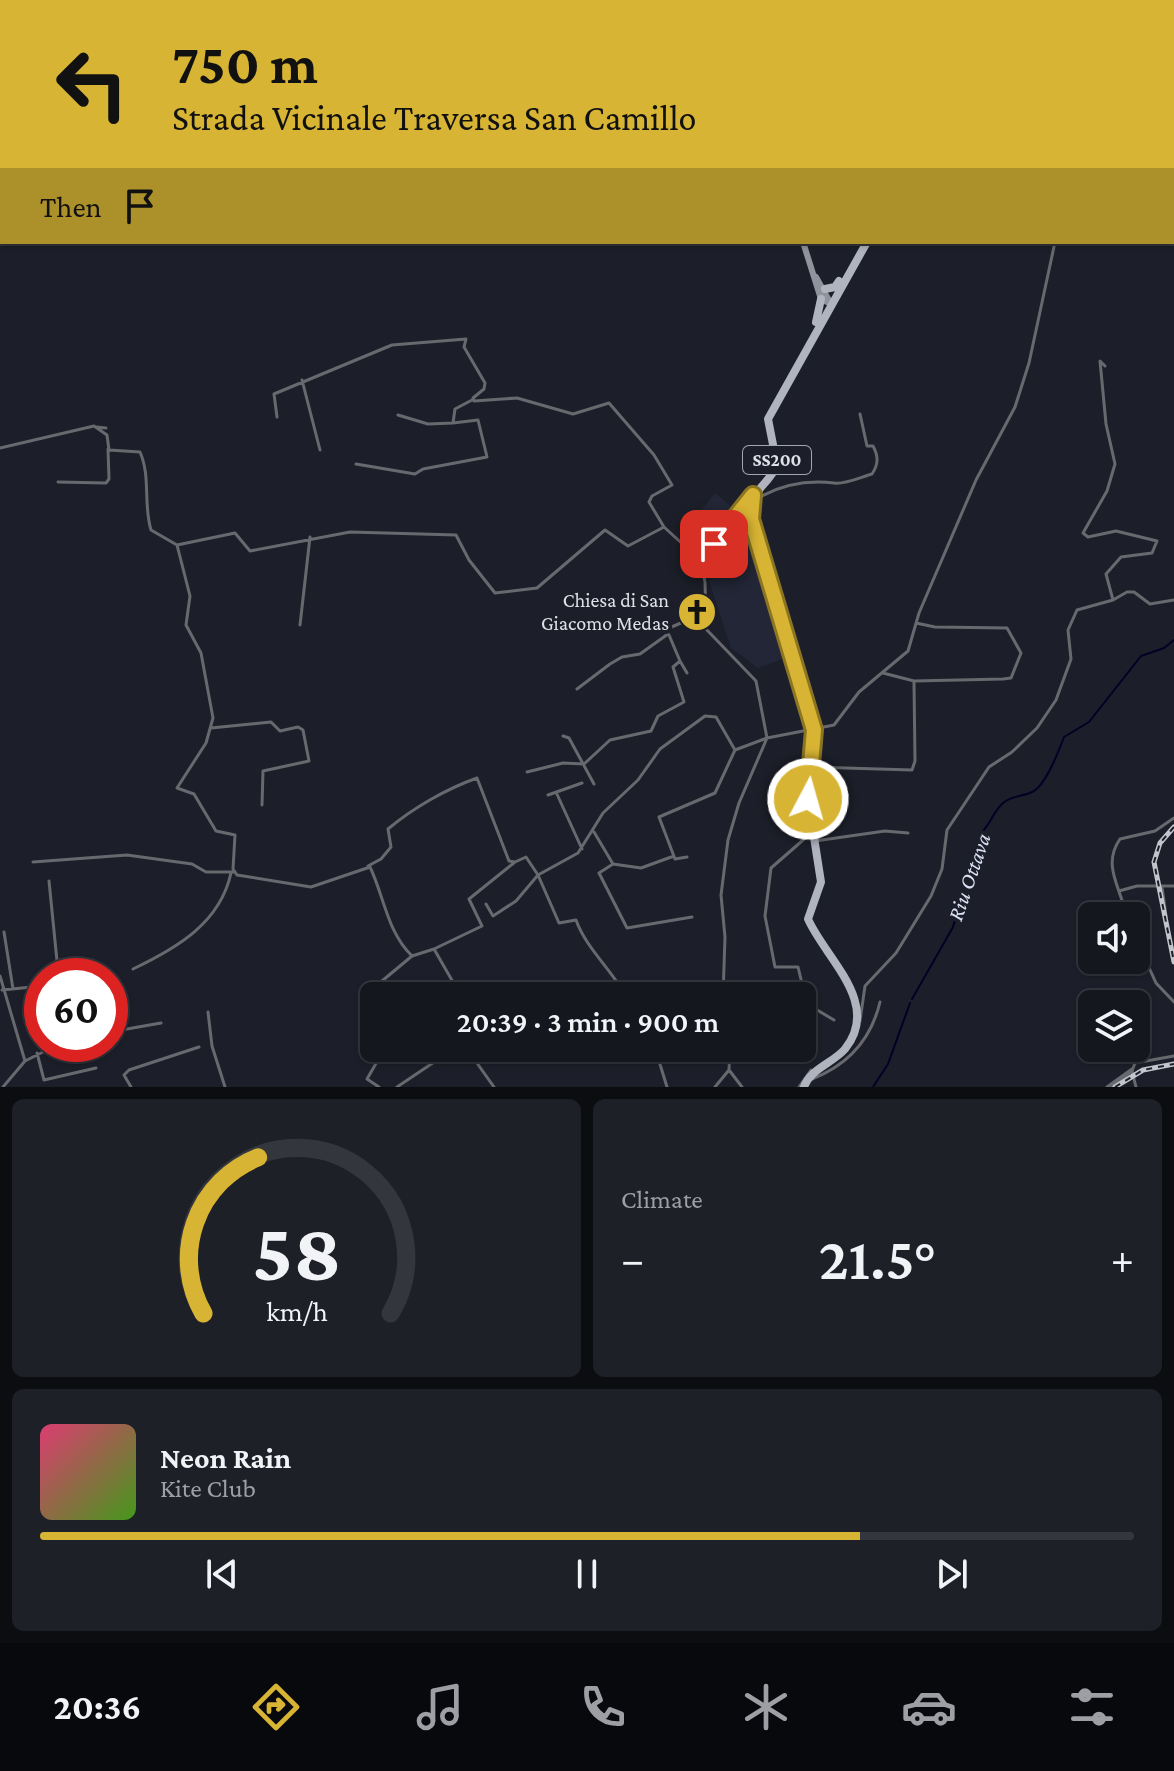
<!DOCTYPE html>
<html lang="en">
<head>
<meta charset="utf-8">
<style>
  :root { --surface:#15171f; --page:#1e2028; --text:#f1f3f6; --muted:#9d9fa4; --line:#34363d; --accent:#d8b434 }
  body { margin:0; font-family:"Crimson Pro",serif; background:var(--page); color:var(--text); height:100vh; display:flex; flex-direction:column; font-size:30px; white-space:nowrap }
  * { box-sizing:border-box; margin:0 }
  p { font-size:26px; color:var(--muted) }
  .icon { flex:none; width:44px; height:44px; fill:none; stroke:currentColor; stroke-width:2; stroke-linecap:round; stroke-linejoin:round }
  .map { position:relative; height:1087px; overflow:hidden }
  .side { display:flex; flex-direction:column; gap:12px; padding:12px; background:#0c0d11; flex:1 }
  .side>* { flex:none }
  .guide { position:absolute; left:0px; top:0px; width:1174px; height:244px; box-shadow:0 2px 6px #0004,0 0 0 2px var(--line); background:#d8b434; color:#111; overflow:hidden }
  .buttons { position:absolute; left:1078px; top:902px; display:grid; gap:16px }
  .buttons a { display:grid; place-items:center; width:72px; height:72px; border-radius:12px; background:var(--surface); box-shadow:0 2px 6px #0004,0 0 0 2px var(--line); font-size:40px }
  .speed { position:absolute; left:24px; top:958px; display:flex; gap:16px; font-size:40px; font-weight:700; text-align:center }
  .speed>* { display:grid; place-content:center; width:104px; height:104px; border-radius:50%; background:var(--surface); box-shadow:0 2px 6px #0004,0 0 0 2px var(--line); line-height:1 }
  .speed .limit { border:12px solid #d22; background:#fff; color:#111 }
  .pin { position:absolute; display:grid; place-items:center; width:68px; height:68px; color:#fff; margin:-34px; border-radius:16px; box-shadow:0 4px 12px #0006 }
  .me { position:absolute; width:88px; margin:-44px; rotate:6deg; stroke-linejoin:round; filter:drop-shadow(0 0 6px #0008) }
  .turn { display:flex; align-items:center; gap:28px; height:168px; padding:0 40px; font-size:36px }
  .turn .icon { width:104px; height:104px; stroke-width:2.5 }
  .turn b { display:block; font-size:56px; line-height:68px }
  .then { display:flex; align-items:center; height:76px; padding:0 40px; background:#0003; gap:16px; font-size:30px }
  .big { font-size:60px; font-weight:600; line-height:1.1 }
  .side .card { flex:1; display:flex; flex-direction:column; justify-content:center; gap:12px; min-width:0; padding:0 28px; border-radius:12px; background:var(--page) }
  .side .dial { align-items:center; gap:0 }
  .dial svg { height:208px; overflow:visible; fill:none; stroke:var(--line); stroke-width:7; stroke-linecap:round; text-anchor:middle }
  .dial text { fill:var(--text); stroke:none }
  .song { display:flex; align-items:center; gap:24px }
  .cover { width:96px; height:96px; border-radius:12px; background:linear-gradient(135deg,hsl(340 70% 55%),hsl(100 70% 35%)) }
  .played { height:8px; border-radius:4px; background:linear-gradient(90deg,var(--accent) 75%,var(--line) 75%) }
  .keys { display:flex; justify-content:space-around; direction:ltr }
  .heat { display:flex; justify-content:space-between; align-items:center; font-size:44px; direction:ltr }
  .side .tiles { flex:1; display:grid; gap:12px; grid-template-columns:1fr 1fr }
  .card:last-child { grid-column:span 2 }
  .trip { position:absolute; left:360px; top:982px; width:456px; height:80px; border-radius:12px; background:var(--surface); box-shadow:0 2px 6px #0004,0 0 0 2px var(--line); font-weight:600; line-height:80px; text-align:center }
  .tab-bar { display:flex; height:128px; justify-content:space-around; align-items:center; background:#08090c; color:var(--muted) }
  .tab-bar .icon { width:56px; height:56px }
  .tab-bar .active { color:var(--accent) }
  .tab-bar b { font-size:36px; color:var(--text) }
  .map>svg:first-child { display:block }
  .built { fill:#222636 }
  .lines { fill:none; stroke-linecap:round; stroke-linejoin:round }
  .stream { stroke:#030026; stroke-width:2 }
  .street { stroke:#67696e; stroke-width:3 }
  .secondary { stroke:#90939c; stroke-width:6 }
  .primary { stroke:#b0b4bf; stroke-width:8 }
  .rail-casing { stroke:#c2c5cc; stroke-width:5 }
  .rail { stroke:#1c1f29; stroke-width:2; stroke-dasharray:6; stroke-linecap:butt }
  .route-casing { stroke:#8c7522; stroke-width:20 }
  .route { stroke:#d8b434; stroke-width:14 }
  .labels { text-anchor:middle; dominant-baseline:central; stroke-width:8; stroke-linejoin:round; paint-order:stroke }
  .shield { fill:#1c1f29; stroke:#a4a7af; stroke-width:2 }
  .shield-label { font-size:18px; font-weight:bold; fill:#dee1e8 }
  .poi-label { font-size:20px; fill:#dee1e8; stroke:#1c1f29; text-anchor:end }
  .water-label { font-size:22px; font-style:italic; fill:#dce2f5; stroke:#1c1f29 }
</style>
</head>
<body>
<div class="map">
<svg width="1174" height="1087" viewBox="0 0 1174 1087">
  <rect width="100%" height="100%" fill="#1c1f29"/>
  <path class="built" d="M715,493L737,511L723,534L700,556L681,536Z
    M741,515L749,520L788,657L758,668L731,648L709,581L719,565L731,558L727,537Z"/>
  <g class="lines">
    <path class="stream" d="M912,999L953,927L980,834C992,823 992,813 1003,803C1012,795 1022,797 1032,792C1046,786 1059,750 1064,737L1089,722L1141,656L1164,648L1174,640
      M873,1087L888,1064L910,1003"/>
    <path class="street" d="M1053,0L1054,2
      M1105,366L1100,361L1106,424L1115,464L1107,491L1083,533L1088,537L1116,531L1157,541L1152,553L1121,557L1106,574L1113,600
      M302,380L320,450
      M398,415L428,424L453,423
      M277,417L274,394L392,345L466,339L464,347L485,383L484,389L473,398L474,401L517,398L573,414L609,403L654,455L672,485L652,496L649,502L664,527L700,560L705,582L706,629L756,681L767,738L739,803L728,840L721,895L725,937L723,996
      M96,427L106,428
      M0,448L94,426L107,435L109,450L140,452C151,477 143,504 151,530L177,545
      M356,464L415,474L423,469L487,457L478,420L453,423L455,409L472,400
      M58,482L106,483L109,479L108,449
      M758,498C781,485 808,480 834,483C844,485 861,477 872,474C878,465 879,457 873,446H867L860,414
      M755,512L772,573L768,575
      M177,545L190,596L186,625L201,653L213,718L206,743L177,788L194,794L216,831L235,835L233,869L237,875L311,887L370,867C384,896 387,932 412,956L434,949L461,996
      M177,545L235,533L250,551L350,532L456,535L469,560L495,593L537,588L605,530L628,546L664,527
      M700,560L751,498
      M300,625L310,537
      M669,635L680,661
      M883,673L914,681L1003,679L1011,678L1021,653L1007,628L935,627L916,623
      M577,689L610,664L622,657L640,654L668,634L667,629L690,619H703
      M211,728L271,722L280,731L298,727L303,730L309,761L263,771L262,805
      M563,736L569,738L594,784
      M735,750L767,738L834,725L859,692L908,651L919,613L976,480L1015,407L1029,363L1055,242
      M812,767L912,770L915,761L914,682
      M527,772L563,763L584,764L610,740L651,731L658,716L684,702L673,667L680,661L687,673
      M556,792L582,849
      M548,795L582,783
      M594,832L613,864L641,868L674,856
      M810,834L771,868L765,916L775,967H798L807,1004L834,1020
      M815,841L885,831L908,833
      M687,857L675,859L659,817L715,793L735,750
      M33,862L127,855L192,864L206,872H234
      M613,864L599,873L627,928L692,917
      M368,866L381,859L391,847L388,829C413,808 446,789 477,778L509,861L515,862L526,857L538,875L578,853L603,813L638,780L660,749L705,716L716,717L735,750
      M1162,887L1166,916
      M1119,891L1137,886H1174
      M486,904L493,916L516,901L538,875L559,923L576,920C586,948 611,969 626,996
      M1126,916C1122,889 1101,866 1120,839L1155,831L1174,818
      M4,932L13,989
      M1136,939L1156,983L1174,1002
      M434,949L482,926L469,899L515,862
      M133,969C177,948 220,923 231,873
      M0,976L25,1061L3,1087
      M45,976L46,967L57,961L49,881
      M2,990L42,986
      M370,991L412,956
      M208,1012L212,1046L225,1087
      M860,1021L865,986L896,953L931,896L942,869L947,830L989,767L1012,752L1037,728L1056,700L1071,659L1068,630L1077,610L1113,600L1127,592H1134L1150,604L1174,600
      M110,1032L161,1023
      M461,1048L472,1056
      M471,1048L472,1056L494,1087
      M655,1048L667,1087
      M37,1053L44,1080L96,1068
      M25,1061L59,1044
      M729,1070L730,1048
      M729,1070L742,1087
      M1132,1071L1136,1087
      M812,1079C848,1065 871,1040 880,1002
      M131,1087L124,1075L129,1070L199,1047
      M379,1087L367,1079L385,1048
      M397,1087L455,1048
      M715,1087L729,1070
      M799,1087L811,1070
      M1107,1087L1132,1069
      M1112,1087L1132,1071L1135,1063L1174,1056"/>
    <path class="secondary" d="M710,0L713,2
      M803,242L821,299L831,304
      M816,277L831,304"/>
    <path class="primary" d="M916,0L923,2
      M825,289L835,287L839,281
      M816,322L821,299
      M804,1087C810,1069 833,1063 845,1049C882,1003 825,958 808,919L821,882L808,799L814,730L751,519C751,486 766,489 777,465L768,419L867,242"/>
    <defs>
      <path id="rail" d="M1174,827L1160,843L1154,862L1174,962
        M1115,1087L1143,1070L1174,1064"/>
    </defs>
    <use href="#rail" class="rail-casing"/>
    <use href="#rail" class="rail"/>
  </g>
  <g class="lines">
    <defs>
      <path id="route" d="M714,544L753,495L751,519L814,730L808,799"/>
    </defs>
    <use href="#route" class="route-casing"/>
    <use href="#route" class="route"/>
  </g>
  <defs>
    <symbol id="church-disc" viewBox="-11 -11 22 22"><circle r="9.5" fill="#d8b434" stroke="#1c1f29"/><path d="M-1.2-6h2.4v3.5h3.3v2.4h-3.3V6h-2.4V-.1h-3.3v-2.4h3.3Z" fill="#111"/></symbol>
  </defs>
  <g fill-rule="evenodd">
    <use href="#church-disc" x="675" y="590" width="44" height="44"/>
  </g>
  <g class="labels">
    <rect class="shield" x="743" y="446" width="68" height="28" rx="6"/>
    <g class="shield-label">
      <text x="777" y="460">SS200</text>
    </g>
    <g class="poi-label">
      <text x="669" y="600">Chiesa di San<tspan x="669" dy="23">Giacomo Medas</tspan></text>
    </g>
    <g class="water-label">
      <text transform="translate(969 877) rotate(-71)">Riu Ottava</text>
    </g>
  </g>
</svg>
<div class="buttons">
<a><svg class="icon" aria-label="sound" viewBox="0 0 24 24"><path d="M4 9h4l5-4v14l-5-4H4zM17 9q2 3 0 6"/></svg></a>
<a><svg class="icon" aria-label="layers" viewBox="0 0 24 24"><path d="M12 4l9 5-9 5-9-5zM3 14l9 5 9-5"/></svg></a>
</div>
<div class="speed"><div class="limit">60</div></div>
<div class="pin" style="left:714px;top:544px;background:#d93025"><svg class="icon" aria-label="arrive" viewBox="0 0 24 24"><path d="M6 21V4h12l-3 4 3 4H6"/></svg></div>
<svg class="me" style="left:808px;top:799px" viewBox="-20 -20 40 40"><circle r="17" fill="#d8b434" stroke="#fff" stroke-width="3"/><path d="M0-11L8 9 0 5-8 9z" fill="#fff"/></svg>
<div class="trip">20:39 · 3 min · 900 m</div>
<div class="guide">
<div class="turn"><svg class="icon" aria-label="left" viewBox="0 0 24 24"><path d="M17 20v-9H6M10 6l-5 5 5 5"/></svg><div><b>750 m</b>Strada Vicinale Traversa San Camillo</div></div>
<div class="then">Then<svg class="icon" aria-label="arrive" viewBox="0 0 24 24"><path d="M6 21V4h12l-3 4 3 4H6"/></svg></div>
</div>
</div>
<section class="side">
<div class="tiles">
<div class="card dial"><svg viewBox="0 0 100 80">
<path d="M14 69A42 42 0 1 1 86 69"/>
<path d="M14 69A42 42 0 0 1 35 9" stroke="#d8b434"/>
<text x="50" y="56" font-size="32" font-weight="700">58</text>
<text x="50" y="72" font-size="11">km/h</text>
</svg></div>
<div class="card"><p>Climate</p>
<div class="heat"><a>−</a><b class="big">21.5°</b><a>+</a></div>
</div>
<div class="card">
<div class="song"><i class="cover"></i><div><b>Neon Rain</b><p>Kite Club</p></div></div>
<div class="played"></div>
<div class="keys"><svg class="icon" aria-label="previous" viewBox="0 0 24 24"><path d="M18 5L8 12l10 7zM5 5v14"/></svg><svg class="icon" aria-label="pause" viewBox="0 0 24 24"><path d="M8 5v14M16 5v14"/></svg><svg class="icon" aria-label="next" viewBox="0 0 24 24"><path d="M6 5l10 7-10 7zM19 5v14"/></svg></div>
</div>
</div>
</section>
<nav class="tab-bar">
<b>20:36</b>
<svg class="icon active" aria-label="directions" viewBox="0 0 24 24"><path d="M12 3l9 9-9 9-9-9zM9 14v-3h6M13 9l2 2-2 2"/></svg>
<svg class="icon" aria-label="music" viewBox="0 0 24 24"><path d="M9 18V5l10-2v13"/><circle cx="6" cy="18" r="3"/><circle cx="16" cy="16" r="3"/></svg>
<svg class="icon" aria-label="phone" viewBox="0 0 24 24"><path d="M5 4h4l2 5-3 2q2 4 5 5l2-3 5 2v4C11 20 4 13 5 4z"/></svg>
<svg class="icon" aria-label="climate" viewBox="0 0 24 24"><path d="M12 3v18M4 7l16 10M4 17L20 7"/></svg>
<svg class="icon" aria-label="car" viewBox="0 0 24 24"><path d="M5 17H2v-5l4-1 3-4h7l3 4 3 1v5h-3M9 17h6M6 11h13"/><circle cx="7" cy="17" r="2"/><circle cx="17" cy="17" r="2"/></svg>
<svg class="icon" aria-label="filters" viewBox="0 0 24 24"><path d="M4 7h16M4 17h16"/><circle cx="9" cy="7" r="2"/><circle cx="15" cy="17" r="2"/></svg>
</nav>
</body>
</html>
